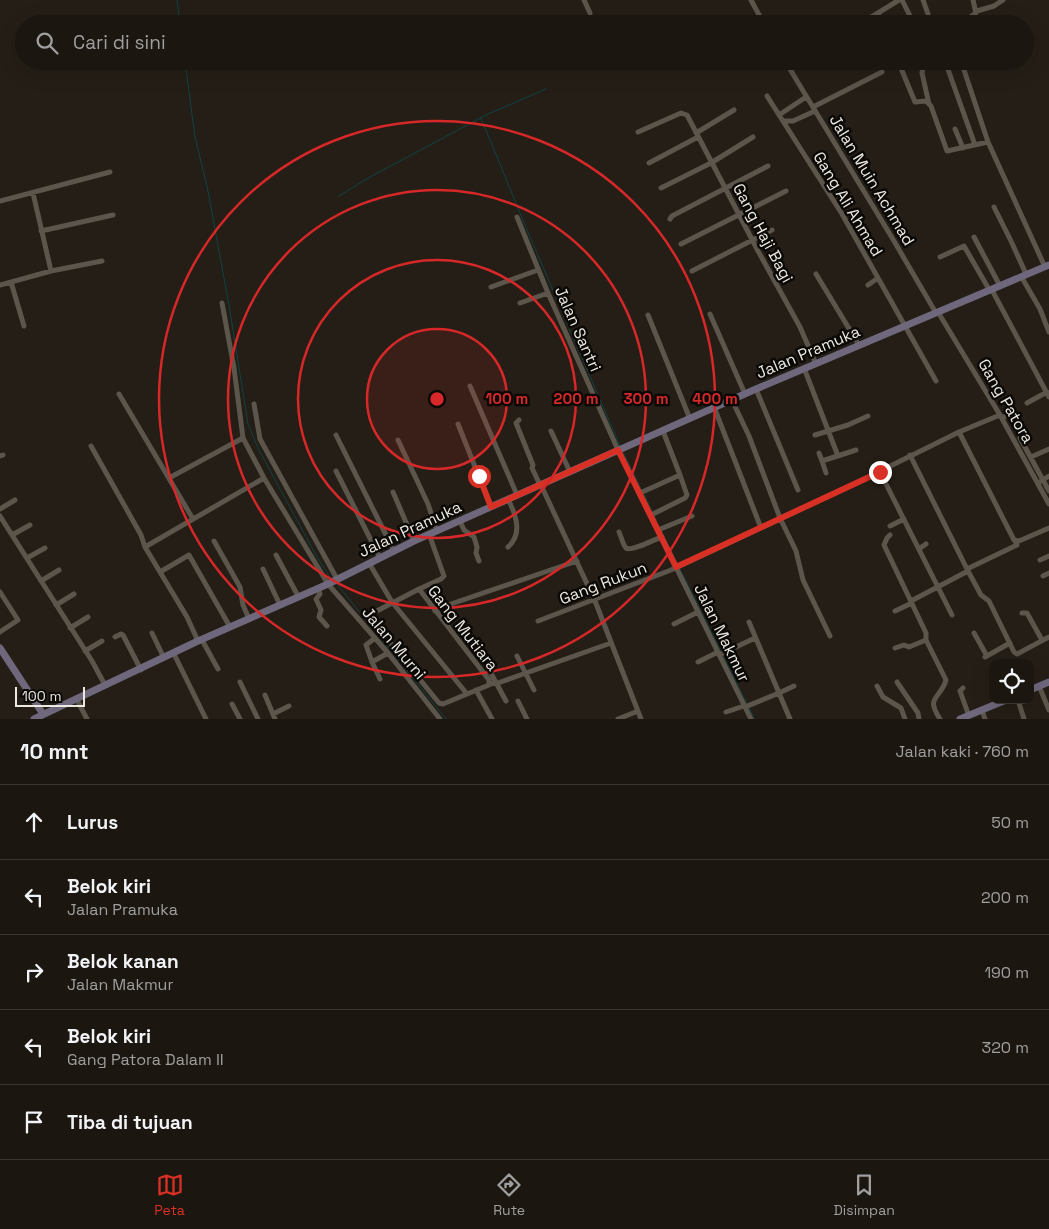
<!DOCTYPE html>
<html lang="id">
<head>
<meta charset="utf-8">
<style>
	body { margin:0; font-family:"Space Grotesk",sans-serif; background:#241f19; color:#f1f3f6 }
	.controls { position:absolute; right:15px; bottom:15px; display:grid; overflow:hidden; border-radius:10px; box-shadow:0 5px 20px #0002 }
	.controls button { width:45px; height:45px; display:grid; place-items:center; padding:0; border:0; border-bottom:1px solid #393530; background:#1b1610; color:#f1f3f6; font:25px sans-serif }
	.scale { position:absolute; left:15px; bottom:12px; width:70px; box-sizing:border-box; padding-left:5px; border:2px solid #ece8e2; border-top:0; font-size:14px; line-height:18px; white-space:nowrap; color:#ece8e2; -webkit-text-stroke:4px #0b0906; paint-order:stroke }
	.stop { position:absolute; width:15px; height:15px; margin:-11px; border:4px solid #d93025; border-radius:50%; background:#fff }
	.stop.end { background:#d93025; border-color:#fff; box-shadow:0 1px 5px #0008 }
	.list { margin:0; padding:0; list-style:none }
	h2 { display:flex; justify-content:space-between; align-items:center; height:65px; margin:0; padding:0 20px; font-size:21px }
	h2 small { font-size:16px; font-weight:400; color:#a09f9f }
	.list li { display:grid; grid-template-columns:32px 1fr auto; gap:15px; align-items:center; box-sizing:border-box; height:75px; padding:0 20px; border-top:1px solid #393530 }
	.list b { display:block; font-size:19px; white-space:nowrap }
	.list p { margin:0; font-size:16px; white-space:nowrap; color:#a09f9f }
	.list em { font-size:16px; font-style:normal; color:#a09f9f }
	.icon { flex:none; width:28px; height:28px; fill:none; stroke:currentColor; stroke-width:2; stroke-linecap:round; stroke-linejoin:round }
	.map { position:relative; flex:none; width:1049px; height:719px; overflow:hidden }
	.search { position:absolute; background:#1b1610; box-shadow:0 5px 20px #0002; left:15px; right:15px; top:15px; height:55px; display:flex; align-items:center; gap:12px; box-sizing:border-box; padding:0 18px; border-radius:28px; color:#a09f9f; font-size:19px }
	.sheet { height:440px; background:#1b1610 }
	nav { display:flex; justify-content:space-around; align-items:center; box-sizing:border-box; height:70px; border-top:1px solid #393530; background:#1b1610; font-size:14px; color:#a09f9f }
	nav a { display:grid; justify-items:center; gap:2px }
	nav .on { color:#d93025 }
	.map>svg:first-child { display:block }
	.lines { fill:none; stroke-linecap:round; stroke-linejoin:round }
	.stream { stroke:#0f4344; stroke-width:1 }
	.street { stroke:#5b554b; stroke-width:5 }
	.secondary { stroke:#6f687d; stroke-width:7 }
	.route { stroke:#d93025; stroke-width:6 }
	.ring { fill:none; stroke:#d62828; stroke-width:2.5 }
	.labels { text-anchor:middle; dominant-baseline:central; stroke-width:5; stroke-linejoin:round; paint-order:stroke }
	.street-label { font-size:16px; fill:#ece8e2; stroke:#0b0906 }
	.centre { fill:#d62828; stroke:#0b0906; stroke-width:2.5 }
	.ring-label { font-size:15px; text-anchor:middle; font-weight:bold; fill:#d62828; stroke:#0b0906; stroke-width:5; stroke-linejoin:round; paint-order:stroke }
</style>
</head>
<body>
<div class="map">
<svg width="1049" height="719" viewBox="0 0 1049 719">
	<rect width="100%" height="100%" fill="#241e16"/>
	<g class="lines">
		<path class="stream" d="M177 0 180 24
			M185 61 195 137 207 186 229 305 248 424 257 446 280 489 317 557 331 579
			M481 118 527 230 620 446
			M339 196 370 177 486 115 546 89
			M623 452 642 491
			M644 494 652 511
			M654 515 659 527
			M661 530 678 565
			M680 569 721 652
			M336 583 446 719
			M723 656 747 704
			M749 707 754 719"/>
		<path class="street" d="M584 0 590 13
			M751 0 764 24
			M902 0 914 24
			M923 0 928 14
			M977 11 994 6 1003 0
			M878 13 882 24
			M860 24 899 0
			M960 24 976 13 973 0
			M785 61 894 241 936 313
			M898 61 915 102 926 101 931 106 947 151 988 142
			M924 61 922 73 929 104
			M945 61 975 145
			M964 61 963 67 988 142 1045 267
			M788 67 798 61
			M767 96 842 214 936 381
			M813 107 882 72
			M779 115 806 97
			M783 121H793L815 111
			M955 129 963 148
			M638 132 681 113 687 115 758 251 800 327 816 364
			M696 133 734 110
			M649 163 698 137
			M661 188 711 163 753 137
			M33 193 51 271
			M0 201 110 172
			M994 207 1011 241 1026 274
			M517 217 548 293 618 450 751 719
			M670 219 672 216 768 166
			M41 231 113 215
			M974 237 1000 286
			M681 244 786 191
			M940 257 964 246 990 291
			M692 271 772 230
			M816 274 859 345
			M1021 276 1040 309 1049 332
			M11 282 24 326
			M0 285 51 271 102 261
			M868 285 878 278
			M491 287 538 270
			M992 290 1049 397
			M222 303 234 368 243 438 264 478 328 584 388 653 440 719
			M520 303 548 293
			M938 312 1000 415 1049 504
			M710 314 745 394
			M648 315 690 419
			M804 368 838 456
			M470 386 517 495
			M756 389 798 490
			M119 394 193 519
			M732 400 749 436 780 518 796 551 803 580 830 636
			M1027 403 1047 392
			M254 404 260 439 337 579
			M714 407 761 528
			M1002 418 1013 412
			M519 420 516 423 533 465 532 468 540 485
			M458 424 491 507
			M551 431 570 472
			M959 432 1014 540 1019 541 1049 528
			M336 435 394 551
			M815 435 848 425 868 416
			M1020 438 1049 491
			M398 440 428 504 437 531
			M91 446 141 535 145 547 187 617 198 641
			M819 453 822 461
			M910 455 968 571 981 595 989 601 1014 652 1017 654 1049 637
			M0 456 3 455
			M1031 457 1049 449
			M336 471 380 558
			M880 472 952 615
			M826 473 822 461 856 450
			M169 478 243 438
			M1041 481 1049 476
			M541 485 595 601 641 719
			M393 492 414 541
			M640 493 680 475 663 431
			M0 509 15 500
			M651 515 685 498 687 495 680 475
			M0 516 92 661 105 685
			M460 521 464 530 474 537 477 547 476 553 479 561
			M890 526 904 519
			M658 530 692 516
			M619 532C621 536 623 545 626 548 631 552 655 539 662 537
			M12 535 30 525
			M890 535 887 538 884 545 926 633V640L946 680C940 700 925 696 940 719
			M214 541 240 587 243 605 249 619
			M145 547 264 478
			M508 547C523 534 516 515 508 499
			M919 549 926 544
			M276 555 298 596
			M27 558 45 548
			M1040 560 1049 556
			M369 563 392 602 467 694 443 704 439 703 370 618 371 614 419 589 489 680V685L467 694
			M263 569 280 605
			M967 569 1017 545 1015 541
			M160 572 189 555 230 627
			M1043 576 1049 573
			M41 581 59 570
			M318 588 320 594 316 599 321 610 319 617 327 626
			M419 589 441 579 444 576 429 534
			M0 592 18 620 0 632
			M911 601 968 571
			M56 605 74 594
			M435 611 448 605 577 561
			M895 611 912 603
			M1022 613H1027L1042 640
			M538 621 671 570 844 489 959 432 1000 415
			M674 624 698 612
			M70 628 88 617
			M152 633 164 658
			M974 633 987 656
			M115 637 121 634 123 635 141 670
			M202 640 218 669
			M895 648 904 645 909 647 926 640
			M85 651 102 641
			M174 654 206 719
			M719 655 755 638
			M517 656 534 690
			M985 657 1010 643
			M372 662 366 645 375 638
			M698 662 718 652
			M487 666 506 701
			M380 679 372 662 388 653
			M240 682 258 719
			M897 682 918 713 919 719
			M490 684 498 683 611 643
			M877 686 883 697 901 708 905 719
			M1039 686 1049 710
			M963 688 960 691 969 716
			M476 690 492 719
			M265 695 275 719
			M76 698 87 719
			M1018 700 1024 719
			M518 701 527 719
			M232 704 240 719
			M745 707 779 693 749 622
			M982 710 985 719
			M726 712 744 706
			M273 714 289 706
			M618 719 638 711
			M790 719 779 693 794 686"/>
		<path class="secondary" d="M0 648 43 714
			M1030 690 1049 682
			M34 719 198 641 328 584 414 541 756 389 1049 265
			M960 719 1006 700"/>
	</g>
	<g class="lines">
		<path class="route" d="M479 476 491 507 618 450 676 567 880 472"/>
	</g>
	<circle cx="437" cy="399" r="70" fill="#d62828" fill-opacity=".12"/>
	<g class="ring">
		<circle cx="437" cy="399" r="70"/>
		<circle cx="437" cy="399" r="139"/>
		<circle cx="437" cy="399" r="209"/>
		<circle cx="437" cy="399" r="278"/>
	</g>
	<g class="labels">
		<g class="street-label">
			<text transform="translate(872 180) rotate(59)">Jalan Muin Achmad</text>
			<text transform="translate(848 204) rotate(59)">Gang Ali Ahmad</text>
			<text transform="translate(763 233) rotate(62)">Gang Haji Bagi</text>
			<text transform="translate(578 329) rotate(66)">Jalan Santri</text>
			<text transform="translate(808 352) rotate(-23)">Jalan Pramuka</text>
			<text transform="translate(1006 401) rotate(60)">Gang Patora</text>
			<text transform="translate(410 529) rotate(-25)">Jalan Pramuka</text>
			<text transform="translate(603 583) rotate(-21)">Gang Rukun</text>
			<text transform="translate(463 628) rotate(52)">Gang Mutiara</text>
			<text transform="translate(722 633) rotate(64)">Jalan Makmur</text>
			<text transform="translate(394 643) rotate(50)">Jalan Murni</text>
		</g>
	</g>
	<circle cx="437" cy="399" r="8" class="centre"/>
	<g class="ring-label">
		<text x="507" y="404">100 m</text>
		<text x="576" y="404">200 m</text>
		<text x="646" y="404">300 m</text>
		<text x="715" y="404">400 m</text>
	</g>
</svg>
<div class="controls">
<button><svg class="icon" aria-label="locate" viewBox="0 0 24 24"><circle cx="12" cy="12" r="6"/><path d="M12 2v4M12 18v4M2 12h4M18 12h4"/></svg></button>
</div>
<div class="scale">100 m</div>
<div class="stop" style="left:479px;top:476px"></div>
<div class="stop end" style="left:880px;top:472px"></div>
<div class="search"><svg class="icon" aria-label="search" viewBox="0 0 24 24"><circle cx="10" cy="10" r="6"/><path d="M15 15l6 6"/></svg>Cari di sini</div>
</div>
<section class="sheet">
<h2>10 mnt<small>Jalan kaki · 760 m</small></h2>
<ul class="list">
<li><svg class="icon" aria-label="ahead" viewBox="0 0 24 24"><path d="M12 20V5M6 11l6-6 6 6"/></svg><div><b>Lurus</b></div><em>50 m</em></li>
<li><svg class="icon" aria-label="left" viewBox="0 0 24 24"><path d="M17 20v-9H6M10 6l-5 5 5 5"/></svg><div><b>Belok kiri</b><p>Jalan Pramuka</p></div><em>200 m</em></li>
<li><svg class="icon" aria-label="right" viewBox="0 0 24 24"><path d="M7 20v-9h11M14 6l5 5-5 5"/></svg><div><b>Belok kanan</b><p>Jalan Makmur</p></div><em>190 m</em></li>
<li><svg class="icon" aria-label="left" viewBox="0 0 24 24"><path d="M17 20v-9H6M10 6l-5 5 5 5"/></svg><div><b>Belok kiri</b><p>Gang Patora Dalam II</p></div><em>320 m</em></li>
<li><svg class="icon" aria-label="arrive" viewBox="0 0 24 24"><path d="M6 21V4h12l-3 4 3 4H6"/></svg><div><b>Tiba di tujuan</b></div></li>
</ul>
</section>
<nav>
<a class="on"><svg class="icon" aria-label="map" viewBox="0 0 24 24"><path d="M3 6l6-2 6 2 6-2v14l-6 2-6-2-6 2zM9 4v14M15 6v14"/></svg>Peta</a>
<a><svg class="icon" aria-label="directions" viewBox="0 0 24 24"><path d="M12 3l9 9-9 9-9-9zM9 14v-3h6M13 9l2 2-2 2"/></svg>Rute</a>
<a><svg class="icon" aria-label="saved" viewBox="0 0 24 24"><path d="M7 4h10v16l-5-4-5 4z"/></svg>Disimpan</a>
</nav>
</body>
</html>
